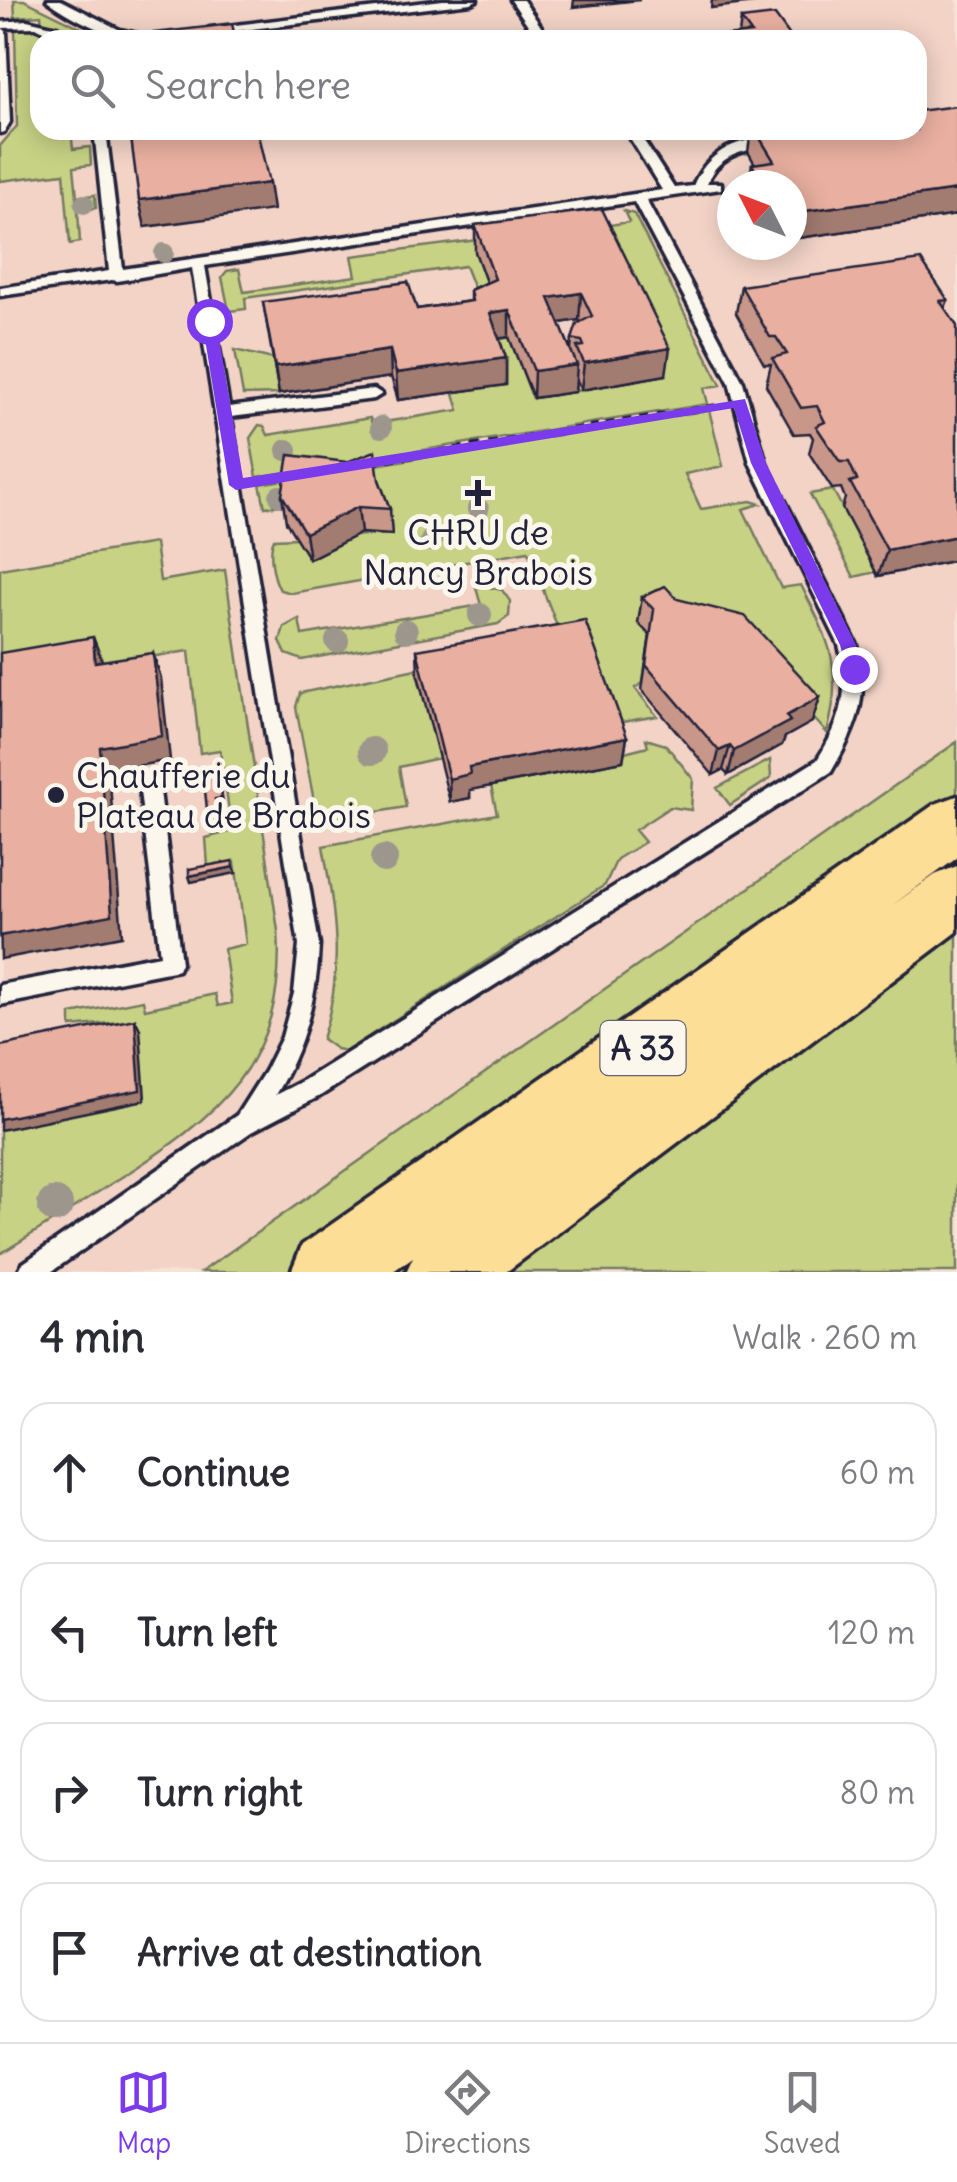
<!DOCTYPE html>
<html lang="en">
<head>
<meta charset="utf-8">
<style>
	body { margin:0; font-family:Delius,sans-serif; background:#f7f7f7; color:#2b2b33 }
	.compass { position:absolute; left:717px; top:170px; width:90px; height:90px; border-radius:50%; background:#fff; box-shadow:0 5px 25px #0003; rotate:312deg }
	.stop { position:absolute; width:30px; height:30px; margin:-22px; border:8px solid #7c3aed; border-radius:50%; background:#fff }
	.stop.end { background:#7c3aed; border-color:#fff; box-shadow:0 2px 10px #0008 }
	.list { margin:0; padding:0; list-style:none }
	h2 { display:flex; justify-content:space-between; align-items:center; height:130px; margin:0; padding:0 40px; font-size:42px }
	h2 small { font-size:32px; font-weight:400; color:#7c7c81 }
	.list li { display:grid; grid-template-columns:65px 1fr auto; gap:30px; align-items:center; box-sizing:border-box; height:140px; margin:0 20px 20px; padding:0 20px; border:2px solid #e1e1e2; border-radius:30px }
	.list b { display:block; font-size:38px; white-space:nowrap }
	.list em { font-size:32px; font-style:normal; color:#7c7c81 }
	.icon { flex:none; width:55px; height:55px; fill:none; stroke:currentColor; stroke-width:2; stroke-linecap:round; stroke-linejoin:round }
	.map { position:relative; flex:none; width:957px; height:1272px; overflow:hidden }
	.search { position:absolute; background:#fff; box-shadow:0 5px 25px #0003; left:30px; right:30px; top:30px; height:110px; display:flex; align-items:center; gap:25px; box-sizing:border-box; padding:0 35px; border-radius:30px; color:#7c7c81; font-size:38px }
	.sheet { height:770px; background:#fff }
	nav { display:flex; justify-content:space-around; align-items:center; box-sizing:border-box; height:140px; border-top:2px solid #e1e1e2; background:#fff; font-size:28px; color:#7c7c81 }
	nav a { display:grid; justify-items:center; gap:5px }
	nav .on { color:#7c3aed }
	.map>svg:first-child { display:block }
	.built { fill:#f2d3c6; fill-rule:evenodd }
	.green { fill:#c7d285; stroke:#747a60; stroke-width:2.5 }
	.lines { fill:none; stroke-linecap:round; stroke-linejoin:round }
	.service-casing { stroke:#22223b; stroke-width:7 }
	.motorway-casing { stroke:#22223b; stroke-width:7 }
	.path { stroke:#22223b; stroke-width:6; stroke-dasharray:9 8; stroke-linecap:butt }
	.service { fill:#fbf7ec; fill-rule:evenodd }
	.motorway { fill:#fdde96; fill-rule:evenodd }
	.tree { fill:#9d968d }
	.wall { fill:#c8978a; stroke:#22223b; stroke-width:2.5; fill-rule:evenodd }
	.shaded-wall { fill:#a37b71; stroke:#22223b; stroke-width:2.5 }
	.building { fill:#e9b0a1; stroke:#22223b; stroke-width:2.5 }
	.route { fill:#7c3aed }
	.poi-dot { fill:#22223b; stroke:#fbf7ec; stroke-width:4 }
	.labels { text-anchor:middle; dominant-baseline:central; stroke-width:10; stroke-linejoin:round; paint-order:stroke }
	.shield { fill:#fbf7ec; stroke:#636270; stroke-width:2.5 }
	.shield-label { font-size:32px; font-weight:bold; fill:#22223b }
	.poi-label { font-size:35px; fill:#22223b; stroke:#fbf7ec }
</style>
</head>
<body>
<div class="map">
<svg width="957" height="1272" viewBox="0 0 957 1272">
	<rect width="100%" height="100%" fill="#f6e2d6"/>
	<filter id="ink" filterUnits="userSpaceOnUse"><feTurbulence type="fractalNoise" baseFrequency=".01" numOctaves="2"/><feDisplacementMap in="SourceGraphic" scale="20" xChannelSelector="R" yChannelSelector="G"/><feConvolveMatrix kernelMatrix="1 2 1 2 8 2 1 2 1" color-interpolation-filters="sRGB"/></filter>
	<g filter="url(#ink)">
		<path class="built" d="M0 0H957V742L201 1272H0ZM40 40H917V130H40ZM732 185H792V245H732Z"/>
		<path class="green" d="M14 0H24L106 40H40V130H71L73 149 90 147 91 165 74 167 77 197 95 195 96 208 78 211 80 242 70 244 64 173 0 181V146L17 126 15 29 42 26 41 15 15 17Z
			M624 211 634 214 721 385 704 388 708 404 257 477 250 438 259 425 264 426 268 435 370 418 372 424 459 410 453 391 499 340 509 337 533 398 581 390 597 227 629 222Z
			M556 230 495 306 482 309 465 266 245 298 246 309 229 311 222 277 227 271 239 269 244 292 356 276 352 256Z
			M235 350 273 359 279 394 243 395Z
			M709 410 723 466 685 474 701 509 751 501 760 504 743 509 781 588 801 585C830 642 844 669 827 733L740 636 639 623 650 635 643 683 635 688 657 716 610 724 566 649 528 551 292 593 280 590C273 578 268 551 274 539L392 534 289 504 265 507 260 484Z
			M833 490 876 572 854 577 810 494Z
			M155 543 160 581 225 570 278 931C287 1062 217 1117 117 1180 78 1205 39 1230 0 1254V1130L145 1099 128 1021 71 1027V1014L143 1000 145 1009 215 994 218 1006 232 1003 224 949 246 944 235 862 208 867 206 838 232 831 220 750 200 753 189 651 0 680V569Z
			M485 586 502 590 510 601 509 616 498 624 302 660 286 654 280 641 284 627 299 619 302 635 481 605 476 588Z
			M416 669 439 758 399 767 406 807 318 822 296 707 300 693Z
			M646 739 666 745 693 779 691 810 670 807 635 830 645 842 617 859 605 885 346 1051 336 1049 322 1039C345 972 335 913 323 846L497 814 491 786 648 746Z
			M957 742V1272H201Z
			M770 760 771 778 730 805 717 788Z"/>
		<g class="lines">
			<defs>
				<path id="service" d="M47 0H61L120 30 150 37C125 48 68 16 47 0Z
					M443 0H477L471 3 210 34 204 31 210 28Z
					M511 0H523L550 40H538Z
					M27 20 57 27 73 40H60L36 27 2 28 6 31 10 122 4 132 0 133V22Z
					M94 130H106L123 269 662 190 625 130H637L674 188 693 186C707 152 738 137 773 139V145C744 151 719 153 707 183H721V189L646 200 743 382 766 463 857 645C870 696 857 728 831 772L320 1096 251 1132 51 1272H18L22 1264 237 1115 265 1071 282 1037 294 993 299 945 192 268 117 281 112 280 0 296V288L109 271ZM634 202 729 382 750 463 839 645C851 691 842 721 817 760L304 1080 275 1095C303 1049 317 999 319 945L231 417 374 399 382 394 374 389 229 407 205 266Z
					M150 783 157 785 160 791 181 963 178 970 0 1005V985L160 955 140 791 143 785Z"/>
				<path id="motorway" d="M957 796V858L891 906 935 875 957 866V932L506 1272H406L413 1257 392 1272H291L302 1245 935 804Z"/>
			</defs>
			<use href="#service" class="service-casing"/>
			<use href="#motorway" class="motorway-casing"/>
			<path class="path" d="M371 463 723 405
				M257 481 289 476"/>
			<use href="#service" class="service"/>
			<use href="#motorway" class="motorway"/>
		</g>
		<g class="tree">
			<circle cx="84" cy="204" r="10"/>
			<circle cx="164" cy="253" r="10"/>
			<circle cx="381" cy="427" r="11"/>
			<circle cx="287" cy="450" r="11"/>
			<circle cx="280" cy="496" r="11"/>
			<circle cx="478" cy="509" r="11"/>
			<circle cx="431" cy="541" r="11"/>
			<circle cx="480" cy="615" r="12"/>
			<circle cx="406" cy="631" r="12"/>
			<circle cx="337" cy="641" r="12"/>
			<circle cx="372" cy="751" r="14"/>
			<circle cx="384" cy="859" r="14"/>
			<circle cx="55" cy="1205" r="18"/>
		</g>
		<path class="wall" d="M741 19 793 40 739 34Z
			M957 106V215L799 238 792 226V185H748L752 164H755L748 152 751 130H917Z
			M602 209 666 375 581 390 576 378 575 392 533 398 509 337 499 338 506 358V385L398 400 391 377 279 394 263 302 417 309 470 301V290L486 282 475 252V225ZM579 320 580 322 572 339 571 350 559 323Z
			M741 286 948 300 945 308 957 560 878 576 842 508 845 498 841 488 832 489 809 453 813 438 810 433 794 434 766 385 771 364H764L736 313Z
			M379 480 390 509 392 535 361 533 309 559 286 522 282 495Z
			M642 597 677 599 820 697 812 722 785 737 782 745 728 775 723 770 713 775 642 690 650 635 638 623Z
			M417 650 627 737 623 761 470 790V798L450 802 418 675Z
			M218 770 223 804 217 805 219 822 210 825 208 818Z"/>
		<path class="shaded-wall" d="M574 0H640L573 7Z
			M712 0H780L711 8Z
			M269 183 273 210 145 227 139 200Z
			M957 190V215L799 238 805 211Z
			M581 293 579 320 547 325 549 298Z
			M509 310V337L490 340V313Z
			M670 348 666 375 581 390 584 363Z
			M390 350 391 377 279 394 275 367Z
			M506 358V385L398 400 396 373Z
			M577 365 575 392 533 398 534 371Z
			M358 507 361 533 309 559 305 533Z
			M957 536V560L878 576 887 550Z
			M93 637 103 663 95 662Z
			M153 653 161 678 170 760 109 771 122 936 1 959 0 913 100 747Z
			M820 697 812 722 785 737 782 745 728 775 734 751 786 716Z
			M627 737 623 761 470 790V798L450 802 449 779 469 767Z
			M730 746 723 770 713 775 719 751Z
			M215 799 219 822 210 825 208 818Z
			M234 867 236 873 191 882 189 876Z
			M135 1019 140 1029 145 1100 0 1130V1119Z"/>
		<path class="building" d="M775 15 793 40 699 39 751 33 741 19Z
			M232 24 236 40H118V37Z
			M957 106V190L805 211 794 193H792V185H764L752 164 774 161 755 130H917V111Z
			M130 130H257L269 183 139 200Z
			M602 209 670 348 584 363 577 347 584 346 582 341 572 339 577 324 592 316 581 293 549 298 577 365 534 371 509 310 490 313 506 358 396 373 390 350 275 367 263 302 408 282 417 309 472 301 470 290 495 279 475 225Z
			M921 260 948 300 940 301 957 326V536L887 550 850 482 857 480 849 462H840L816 426 825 422 817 406 801 408 772 358 787 354 776 337H770L741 286Z
			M375 451 379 480 390 509 358 507 305 533 282 495 289 455 347 462Z
			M665 586 677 599 745 616 820 697 786 716 790 721 734 751 730 746 719 751 646 665 654 610 642 597Z
			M585 620 627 737 469 767 470 774 449 779 417 650Z
			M93 637 95 662 153 653 162 736 100 747 112 915 0 936V653Z
			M218 770 222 798 215 799 217 816 208 818 203 773Z
			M233 861 234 867 189 876V869Z
			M135 1019 140 1090 0 1119V1046Z"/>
	</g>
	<path class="route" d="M209 316 216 321 243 478 745 399 766 463 856 645 862 669 860 674H848L840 645 751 463 734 408 236 490 229 485 202 321Z"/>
	<g class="poi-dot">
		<path d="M473 478h10v10h10v10h-10v10h-10v-10h-10v-10h10z"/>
		<circle cx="56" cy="795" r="10"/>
	</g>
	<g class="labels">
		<rect class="shield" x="600.5" y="1021" width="85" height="54" rx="8"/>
		<g class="shield-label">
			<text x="643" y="1048">A 33</text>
		</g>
		<g class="poi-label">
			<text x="478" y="532">CHRU de<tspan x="478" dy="40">Nancy Brabois</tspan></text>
			<text x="76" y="775" text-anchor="start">Chaufferie du<tspan x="76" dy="40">Plateau de Brabois</tspan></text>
		</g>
	</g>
</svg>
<svg class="compass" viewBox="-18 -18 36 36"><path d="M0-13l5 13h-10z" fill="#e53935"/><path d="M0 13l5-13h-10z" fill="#7c7c81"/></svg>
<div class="stop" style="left:209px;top:321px"></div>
<div class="stop end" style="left:854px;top:669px"></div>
<div class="search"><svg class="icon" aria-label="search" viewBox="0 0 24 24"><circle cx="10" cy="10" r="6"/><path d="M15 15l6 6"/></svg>Search here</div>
</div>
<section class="sheet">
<h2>4 min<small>Walk · 260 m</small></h2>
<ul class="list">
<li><svg class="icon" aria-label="ahead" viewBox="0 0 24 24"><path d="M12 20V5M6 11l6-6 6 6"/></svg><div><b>Continue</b></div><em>60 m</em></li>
<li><svg class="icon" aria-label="left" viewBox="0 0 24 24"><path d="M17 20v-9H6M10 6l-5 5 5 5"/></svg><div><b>Turn left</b></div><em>120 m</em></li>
<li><svg class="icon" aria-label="right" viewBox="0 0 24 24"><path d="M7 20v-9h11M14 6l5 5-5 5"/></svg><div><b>Turn right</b></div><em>80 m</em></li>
<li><svg class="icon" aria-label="arrive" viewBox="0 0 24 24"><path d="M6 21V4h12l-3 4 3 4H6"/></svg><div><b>Arrive at destination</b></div></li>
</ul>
</section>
<nav>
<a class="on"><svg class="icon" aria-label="map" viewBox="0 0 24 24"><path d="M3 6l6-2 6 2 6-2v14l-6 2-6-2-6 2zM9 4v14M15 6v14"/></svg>Map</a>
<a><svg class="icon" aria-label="directions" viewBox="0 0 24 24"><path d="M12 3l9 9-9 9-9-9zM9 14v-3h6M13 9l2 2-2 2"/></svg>Directions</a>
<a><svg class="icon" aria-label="saved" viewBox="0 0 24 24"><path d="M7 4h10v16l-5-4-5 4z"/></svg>Saved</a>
</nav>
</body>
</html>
